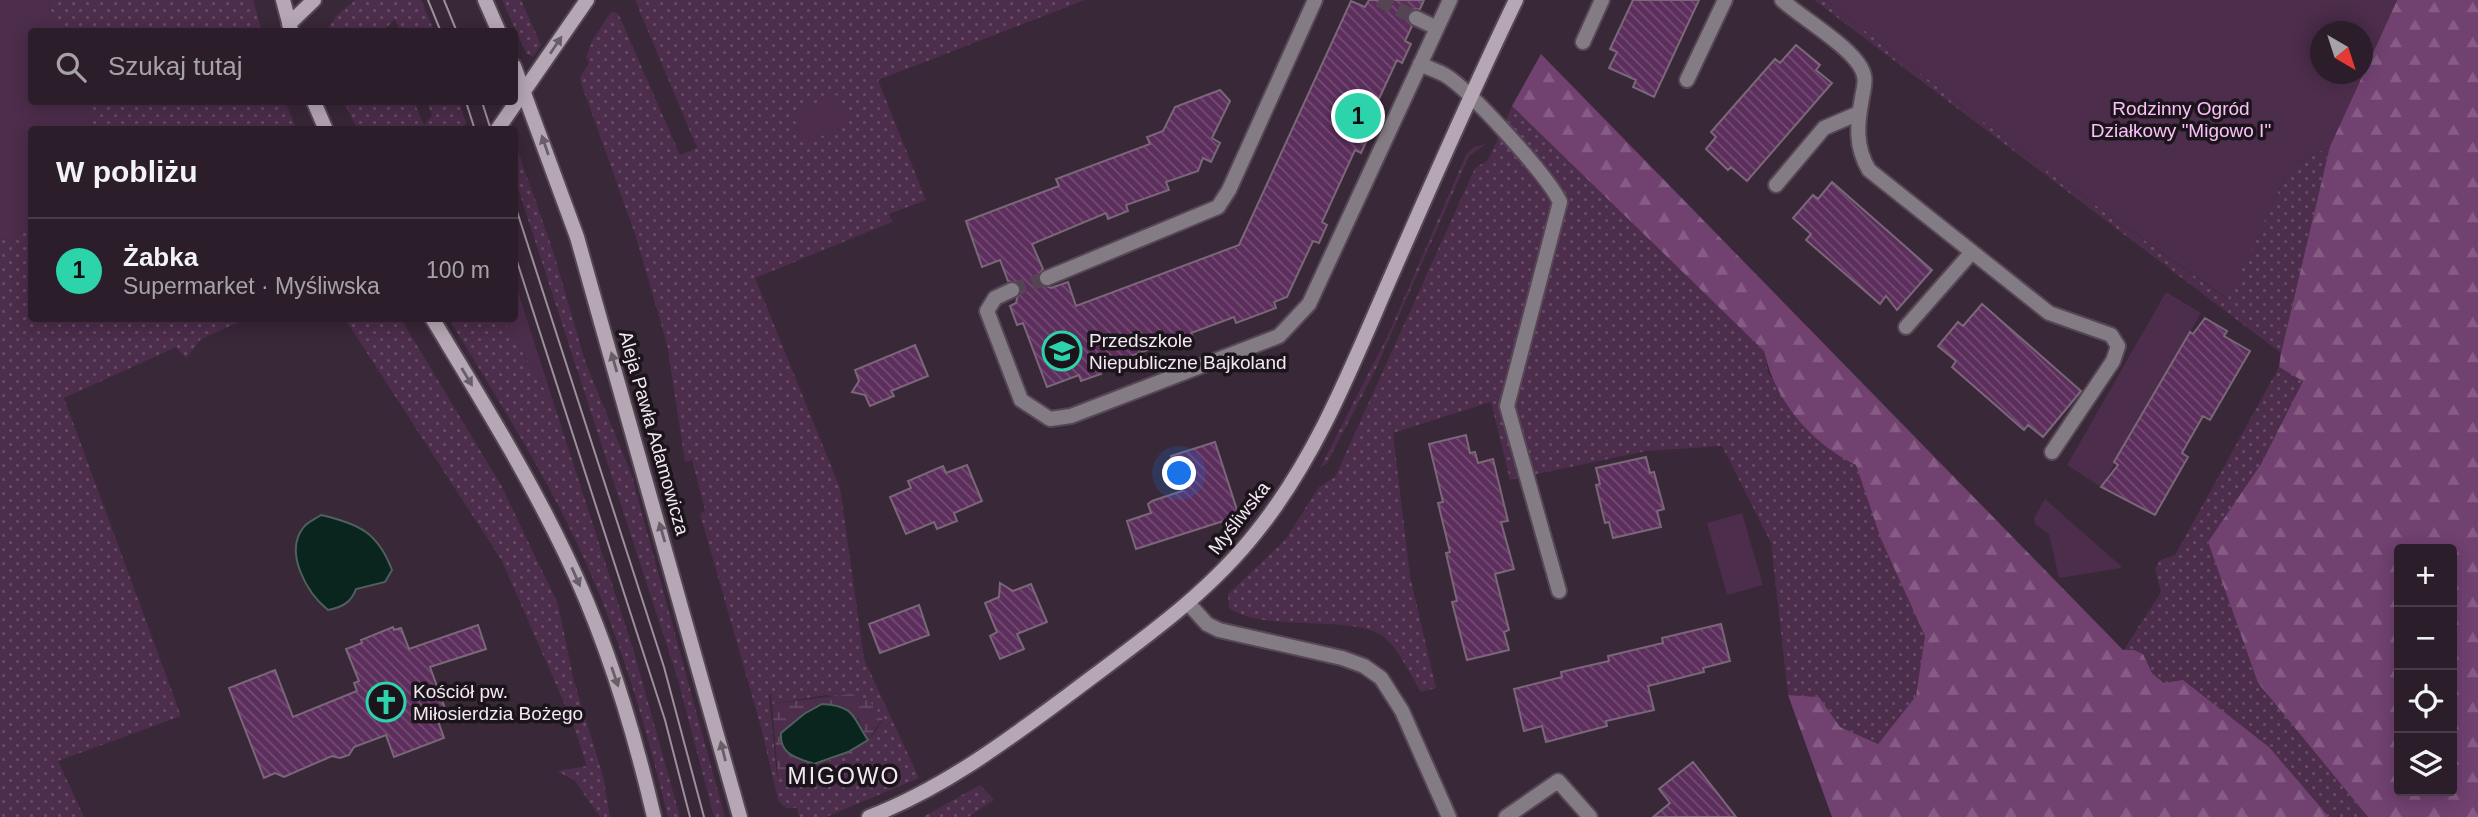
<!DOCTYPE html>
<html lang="pl">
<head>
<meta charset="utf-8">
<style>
	body { margin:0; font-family:Arial,sans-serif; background:#372b36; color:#f1f3f6 }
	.controls { position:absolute; right:21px; bottom:21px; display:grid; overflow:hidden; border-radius:7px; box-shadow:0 4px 18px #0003 }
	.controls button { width:63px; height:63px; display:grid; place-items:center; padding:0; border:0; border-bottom:2px solid #473c47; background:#2b1e2a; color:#f1f3f6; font:35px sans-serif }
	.compass { position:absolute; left:2310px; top:21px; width:63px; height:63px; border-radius:50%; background:#2b1e2a; box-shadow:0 4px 18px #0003; rotate:141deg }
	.you { position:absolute; left:1180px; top:474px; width:24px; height:24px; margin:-18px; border:5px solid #fff; border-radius:50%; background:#1a73e8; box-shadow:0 0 0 10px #1a73e833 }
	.badge { display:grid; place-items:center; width:46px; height:46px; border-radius:50%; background:#2dd4ab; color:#111; font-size:23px; font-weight:700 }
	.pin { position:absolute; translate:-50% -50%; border:4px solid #fff; box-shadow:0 2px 7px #0006 }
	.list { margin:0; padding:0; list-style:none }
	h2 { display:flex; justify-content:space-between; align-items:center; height:91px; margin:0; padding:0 28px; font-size:30px }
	h2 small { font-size:23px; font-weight:400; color:#a6a2a8 }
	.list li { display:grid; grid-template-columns:46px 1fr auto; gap:21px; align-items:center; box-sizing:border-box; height:105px; padding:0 28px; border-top:2px solid #473c47 }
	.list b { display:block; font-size:26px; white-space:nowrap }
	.list p { margin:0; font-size:23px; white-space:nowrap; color:#a6a2a8 }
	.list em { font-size:23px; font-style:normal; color:#a6a2a8 }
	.icon { flex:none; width:38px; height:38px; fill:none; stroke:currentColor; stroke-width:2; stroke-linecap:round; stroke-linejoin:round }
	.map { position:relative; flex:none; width:2478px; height:817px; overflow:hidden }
	.search { position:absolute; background:#2b1e2a; box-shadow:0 4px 18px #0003; left:28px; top:28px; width:490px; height:77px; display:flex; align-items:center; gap:18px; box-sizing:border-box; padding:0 24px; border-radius:7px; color:#a6a2a8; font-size:26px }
	.panel { position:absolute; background:#2b1e2a; box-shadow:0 4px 18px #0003; left:28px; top:126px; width:490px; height:196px; border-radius:7px }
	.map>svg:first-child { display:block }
	.grass { fill:url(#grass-dots); fill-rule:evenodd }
	.forest { fill:url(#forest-firs); fill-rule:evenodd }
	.wetland { fill:url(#wetland-marsh) }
	.green { fill:#4c2d4b; fill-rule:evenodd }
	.water { fill:#09251d; stroke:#50605d; stroke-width:2 }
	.building { fill:url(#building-back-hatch); stroke:#7a6879; stroke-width:2 }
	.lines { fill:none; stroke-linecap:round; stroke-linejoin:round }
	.street-tunnel { stroke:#554554; stroke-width:14; stroke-dasharray:14 7; stroke-linecap:butt }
	.street-casing { stroke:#574756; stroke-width:18 }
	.secondary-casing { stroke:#574756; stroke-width:18 }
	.street { stroke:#847c84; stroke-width:14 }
	.secondary { stroke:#b5a7b4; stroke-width:14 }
	.tram { stroke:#9d8f9c; stroke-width:2 }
	.oneway { fill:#685e68 }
	.labels { text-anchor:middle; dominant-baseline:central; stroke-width:7; stroke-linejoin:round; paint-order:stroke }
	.park-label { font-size:19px; fill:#fcc0f9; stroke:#1b141b }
	.poi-label { font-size:19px; fill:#f4e9f3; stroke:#1b141b; text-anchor:start }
	.street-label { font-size:19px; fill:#f4e9f3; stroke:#1b141b }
	.quarter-label { font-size:23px; letter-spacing:2px; fill:#f4e9f3; stroke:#1b141b }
</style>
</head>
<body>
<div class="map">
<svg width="2478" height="817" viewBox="0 0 2478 817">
	<defs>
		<pattern id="grass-dots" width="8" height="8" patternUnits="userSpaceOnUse" patternTransform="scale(1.75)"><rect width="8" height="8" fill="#4c2d4b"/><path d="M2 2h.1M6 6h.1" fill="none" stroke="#664b65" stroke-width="1.8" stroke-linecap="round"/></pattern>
		<pattern id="forest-firs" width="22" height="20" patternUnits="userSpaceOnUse" patternTransform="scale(1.75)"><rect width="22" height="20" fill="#714170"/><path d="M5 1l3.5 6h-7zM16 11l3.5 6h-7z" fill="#865c85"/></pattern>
		<pattern id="wetland-marsh" width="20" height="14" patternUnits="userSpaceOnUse" patternTransform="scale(1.75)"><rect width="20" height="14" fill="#4c2d4b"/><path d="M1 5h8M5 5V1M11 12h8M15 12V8" fill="none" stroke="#664b65"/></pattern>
		<pattern id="building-back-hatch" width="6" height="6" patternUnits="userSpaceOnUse" patternTransform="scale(1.75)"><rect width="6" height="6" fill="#5c2e5c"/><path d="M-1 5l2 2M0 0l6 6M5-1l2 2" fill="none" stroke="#744c74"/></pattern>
	</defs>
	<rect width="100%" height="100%" fill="#392838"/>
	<path class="grass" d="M47 0H253L262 31H58Z
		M355 0H421L434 31H400L395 19 386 28 387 31 326 32 336 16Z
		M502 0H521L541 45 533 57 526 53Z
		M635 0H1085L878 80 926 200 889 214 892 222 755 278 840 488 864 659 919 778 826 817H799L797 808H786L778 800 761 727 700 514 705 510 692 460 685 462 667 344 635 234 581 83 580 77 589 63 586 57 593 39 611 12 618 13 680 155 697 148ZM771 694 772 704 825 695 870 702 883 718C869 756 811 765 777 776L769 695Z
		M1814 0H1825L2042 167 2227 299 2290 167 2330 146 2281 353Z
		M84 102H285L297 129H94Z
		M344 102H414L424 125 432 115 427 102H459L466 123 462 129H357Z
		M1512 106 1764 351 1768 373 1848 461 1856 465 1882 539 1925 636 1916 696 1878 744 1840 727 1819 697 1788 695 1771 543 1722 446 1646 451 1510 480 1491 402 1393 433 1410 576 1436 688 1421 692C1410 675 1400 651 1385 638 1357 613 1267 634 1229 608L1228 594 1285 540 1319 487 1335 477 1475 168 1488 160Z
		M514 140 553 251 586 364 631 473 725 817H714L678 680 515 179Z
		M1486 144 1469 156 1374 373 1327 463 1320 468 1388 335 1466 155 1474 147Z
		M31 229 32 318 246 319 201 339 186 358 176 347 64 398 181 716 58 761 84 817H0V241Z
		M345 319H401L501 485 558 604 574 681 603 776 610 817H600L575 781 557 771 587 766 572 721 502 561Z
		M449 319H503L555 407 634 652 680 817H668C648 736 626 656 593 579 554 487 500 403 449 319Z
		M2279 367 2303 380 2261 464 2208 542 2258 683 2368 817H2329L2269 747 2229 716 2165 683 2152 673 2143 654 2123 651 2161 592 2155 569 2160 560 2175 555Z
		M980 785 994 800 968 817H923Z"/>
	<path class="forest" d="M2397 0H2478V817H2368L2258 683 2208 542 2261 464 2303 381 2279 367 2281 353 2330 146ZM2399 549H2452V791H2399Z
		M1541 54 2123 650H2134L2143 654 2152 673 2164 683 2183 680 2269 747 2329 817H1832L1788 695 1819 697 1840 727 1878 744 1916 696 1925 636 1881 539 1856 465C1811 443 1775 401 1764 351L1512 106Z"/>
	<path class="wetland" d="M851 694 870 702 883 718 868 740 858 718 797 759 814 764 778 776 772 704Z"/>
	<path class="green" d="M0 0H47L58 31 32 32V102H84L94 129 32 130 31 229 0 241Z
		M1825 0H2397L2330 146 2290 167 2228 299 2042 167ZM2320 32H2362V74H2320Z
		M837 95 849 126 803 143 792 112Z
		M515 282 555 407 503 319 514 318Z
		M2166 292 2201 313 2101 487 2067 465Z
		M2045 499 2121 566V568L2059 578 2049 534 2035 524 2034 518Z
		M1742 513 1763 585 1727 595 1707 523Z"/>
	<path class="water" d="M321 515C360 524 378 533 392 570L385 582 356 589C351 603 342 607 328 610 307 593 284 553 303 528 307 522 315 519 321 515Z
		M822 704C855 706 852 716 868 740L848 752 814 764C798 758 779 755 781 733L804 714Z"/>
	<path class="building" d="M1369 0H1424L1420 9 1411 10 1407 15 1412 26 1405 41 1411 44 1402 63 1397 60 1364 131 1370 134 1361 153 1355 150 1322 222 1327 225 1319 243 1313 241 1287 297 1274 302 1276 308 1236 323 1234 317 1191 333 1194 339 1174 346 1172 341 1098 368 1101 374 1081 381 1079 375 1047 387 1023 323 1017 325 1010 306 1016 303 1020 285 1008 281 1000 260 982 267 966 221 1059 186 1056 179 1150 144 1147 137 1163 131 1175 107 1220 90 1230 101 1212 138 1220 143 1211 162 1203 158 1198 171 1166 182 1169 190 1126 205 1128 211 1108 219 1106 213 1032 244 1043 269 1038 276V282L1051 288 1068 282 1076 306 1239 245 1351 1 1365 7Z
		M1633 0H1699L1654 97 1633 87 1636 80 1609 68 1617 52 1610 49Z
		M1796 45 1820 65 1816 70 1832 83 1747 181 1731 167 1728 170 1706 149 1716 137 1711 132 1775 59 1780 63Z
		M1832 182 1932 270 1897 310 1886 296 1880 304 1806 240 1811 234 1793 218 1813 195 1818 199Z
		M1982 304 2081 391 2043 437 2028 425 2024 430 1952 367 1956 361 1938 346 1958 322 1963 326Z
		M2205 318 2227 331 2224 336 2250 351 2210 420 2203 416 2182 453 2188 457 2155 515 2101 487 2118 465 2114 462 2190 332 2193 334Z
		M915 345 928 376 891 391 894 396 870 406 865 395 852 392 859 381 855 370Z
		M1466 435 1470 453 1475 452 1478 463 1493 459 1508 521 1501 522 1514 569 1495 574 1509 630 1504 632 1509 650 1467 660 1452 602 1457 601 1446 553 1450 552 1438 503 1443 502 1429 444Z
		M1215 442 1239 516 1136 549 1127 521 1151 513 1148 504 1152 501 1182 491 1171 456Z
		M1646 457 1650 473 1654 472 1664 509 1657 511 1661 527 1613 538 1609 522 1605 523 1596 485 1600 484 1596 468Z
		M967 465 982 501 954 513 957 521 937 529 934 522 906 534 890 497 911 488 908 481 943 466 946 473Z
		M1000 583 1013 591 1031 584 1047 622 1017 634 1024 649 1000 659 990 636 997 632 985 603 999 597Z
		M919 605 929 635 880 653 869 624Z
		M1721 624 1730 661 1703 668 1704 672 1648 686 1654 710 1606 721 1607 726 1546 742 1542 726 1524 731 1514 689 1562 677 1561 672 1609 661 1608 656 1663 643 1662 638Z
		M478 625 486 649 430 667 447 714 437 718 444 738 394 757 386 735 354 747 349 755 340 758 332 756 284 777 275 773 264 778 229 688 275 670 293 717 357 691 354 683 359 681 346 649 362 643 361 640 393 627 394 630 401 628 409 649Z
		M1693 762 1736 817H1653L1670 803 1659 789Z"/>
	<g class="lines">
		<path class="street-tunnel" d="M1379 0 1416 18
			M1012 290 1047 278"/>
		<defs>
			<path id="street" d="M1782 0C1801 18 1860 51 1864 76 1866 82 1863 91 1862 98 1857 124 1855 147 1869 170L2049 313 2111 335 2118 346 2113 361 2052 452
				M1416 18 1437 28
				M1583 42 1602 0
				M1420 64C1428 68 1438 71 1445 75 1470 90 1548 176 1560 202L1507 406 1559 591
				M1687 80 1725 0
				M1776 185 1824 128 1859 113
				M1047 278 1218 207 1229 190 1315 0
				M1012 290 995 298 987 311 1021 400 1050 419 1071 416 1279 336 1309 304 1450 0
				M1906 327 1972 252
				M1188 603 1207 624 1219 630 1342 658 1364 666 1381 678 1402 711 1449 817
				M1506 817 1558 781 1590 817"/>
			<path id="secondary" d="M283 0 291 30
				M485 0 499 32
				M289 24 314 0
				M514 66 577 237 740 817
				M314 102 326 130
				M497 130 587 0
				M432 318C479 396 527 473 566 555 606 638 633 727 654 817
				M869 817C942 789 1005 742 1067 696 1134 645 1206 597 1258 530 1317 456 1352 366 1389 281 1430 187 1471 93 1516 0"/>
		</defs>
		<use href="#street" class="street-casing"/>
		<use href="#secondary" class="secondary-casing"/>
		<use href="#street" class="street"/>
		<use href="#secondary" class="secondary"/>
		<path class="tram" d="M428 0 441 32
			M444 0 457 32
			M466 102 475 130
			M482 102 491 130
			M514 202 664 667 704 817
			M514 252 665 720 690 817"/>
	</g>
	<defs><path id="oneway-solid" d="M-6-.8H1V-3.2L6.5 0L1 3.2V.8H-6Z" transform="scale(1.75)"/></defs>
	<g class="oneway">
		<use href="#oneway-solid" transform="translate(556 45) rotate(-56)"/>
		<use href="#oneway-solid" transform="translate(545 145) rotate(-109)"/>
		<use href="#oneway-solid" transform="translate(614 362) rotate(-106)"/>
		<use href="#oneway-solid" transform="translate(467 377) rotate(59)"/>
		<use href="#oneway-solid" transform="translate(662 532) rotate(-106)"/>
		<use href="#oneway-solid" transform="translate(576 577) rotate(66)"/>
		<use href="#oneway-solid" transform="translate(615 677) rotate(71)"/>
		<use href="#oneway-solid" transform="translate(723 751) rotate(-104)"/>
	</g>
	<defs>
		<symbol id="school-ring" viewBox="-11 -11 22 22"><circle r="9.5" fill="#1b141b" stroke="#2dd4ab" stroke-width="1.5"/><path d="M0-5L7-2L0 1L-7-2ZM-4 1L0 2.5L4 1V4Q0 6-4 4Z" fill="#2dd4ab"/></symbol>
		<symbol id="church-ring" viewBox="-11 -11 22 22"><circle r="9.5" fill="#1b141b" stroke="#2dd4ab" stroke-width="1.5"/><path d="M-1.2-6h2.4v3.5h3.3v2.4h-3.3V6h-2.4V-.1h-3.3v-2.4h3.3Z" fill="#2dd4ab"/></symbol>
	</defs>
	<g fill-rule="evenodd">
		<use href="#school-ring" x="1040" y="329" width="44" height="44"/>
		<use href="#church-ring" x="364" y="680" width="44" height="44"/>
	</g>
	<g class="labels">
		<g class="park-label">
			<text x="2181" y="108">Rodzinny Ogród<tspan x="2181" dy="22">Działkowy "Migowo I"</tspan></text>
		</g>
		<g class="poi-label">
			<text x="1089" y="340">Przedszkole<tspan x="1089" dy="22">Niepubliczne Bajkoland</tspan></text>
			<text x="413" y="691">Kościół pw.<tspan x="413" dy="22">Miłosierdzia Bożego</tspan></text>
		</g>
		<g class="street-label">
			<text transform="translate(654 433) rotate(74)">Aleja Pawła Adamowicza</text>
			<text transform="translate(1239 518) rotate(-52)">Myśliwska</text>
		</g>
		<g class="quarter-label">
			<text x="844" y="776">MIGOWO</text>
		</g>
	</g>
</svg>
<div class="controls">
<button>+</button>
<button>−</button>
<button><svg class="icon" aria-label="locate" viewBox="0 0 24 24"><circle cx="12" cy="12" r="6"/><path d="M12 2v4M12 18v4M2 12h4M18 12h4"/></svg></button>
<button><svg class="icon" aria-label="layers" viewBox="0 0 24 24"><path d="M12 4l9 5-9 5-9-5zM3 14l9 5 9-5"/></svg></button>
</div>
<svg class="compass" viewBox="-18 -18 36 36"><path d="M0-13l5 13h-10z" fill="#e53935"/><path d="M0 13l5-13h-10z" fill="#a6a2a8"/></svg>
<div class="you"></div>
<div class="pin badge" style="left:1358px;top:116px">1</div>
<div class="search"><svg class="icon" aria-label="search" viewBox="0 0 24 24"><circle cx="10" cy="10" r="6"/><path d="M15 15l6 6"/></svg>Szukaj tutaj</div>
<section class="panel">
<h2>W pobliżu<small></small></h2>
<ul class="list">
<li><span class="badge">1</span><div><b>Żabka</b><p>Supermarket · Myśliwska</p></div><em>100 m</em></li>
</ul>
</section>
</div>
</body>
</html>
